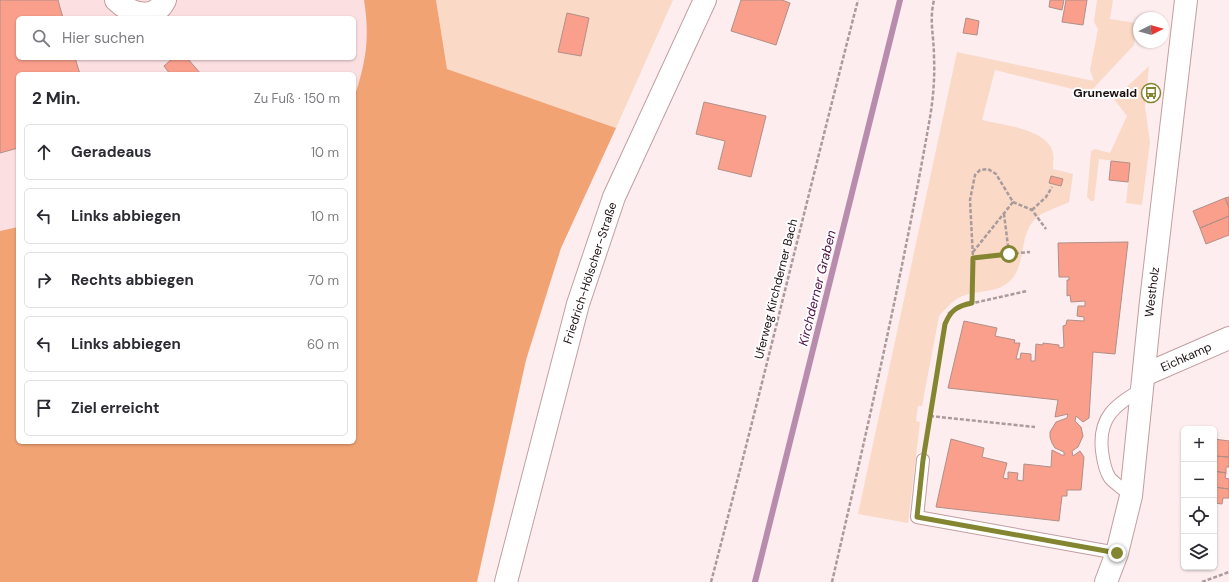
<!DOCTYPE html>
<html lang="de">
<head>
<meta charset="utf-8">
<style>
	body { margin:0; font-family:"DM Sans",sans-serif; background:#f7f7f7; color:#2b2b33 }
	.controls { position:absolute; right:12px; bottom:12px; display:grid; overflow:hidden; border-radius:6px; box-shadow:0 1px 3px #0004 }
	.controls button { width:36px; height:36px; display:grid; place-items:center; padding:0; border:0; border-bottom:1px solid #e1e1e2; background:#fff; color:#2b2b33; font:20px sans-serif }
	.compass { position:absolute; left:1133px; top:12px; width:36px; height:36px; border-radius:50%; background:#fff; box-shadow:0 1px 3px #0004; rotate:85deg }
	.stop { position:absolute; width:12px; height:12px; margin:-9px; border:3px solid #838530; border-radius:50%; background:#fff }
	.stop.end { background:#838530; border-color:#fff; box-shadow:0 1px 4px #0008 }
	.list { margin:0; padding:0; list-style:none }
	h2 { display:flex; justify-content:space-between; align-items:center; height:52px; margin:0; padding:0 16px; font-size:17px }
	h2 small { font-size:13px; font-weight:400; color:#7c7c81 }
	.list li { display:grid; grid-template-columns:26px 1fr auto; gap:12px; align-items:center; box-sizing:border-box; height:56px; margin:0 8px 8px; padding:0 8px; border:1px solid #e1e1e2; border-radius:6px }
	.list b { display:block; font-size:15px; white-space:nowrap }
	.list em { font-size:13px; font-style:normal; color:#7c7c81 }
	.icon { flex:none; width:22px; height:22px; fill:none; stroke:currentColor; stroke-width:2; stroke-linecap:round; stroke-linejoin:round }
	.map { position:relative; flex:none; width:1229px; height:582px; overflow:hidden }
	.search { position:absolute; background:#fff; box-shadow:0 1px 3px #0004; left:16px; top:16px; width:340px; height:44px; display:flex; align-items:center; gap:10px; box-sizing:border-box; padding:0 14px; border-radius:6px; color:#7c7c81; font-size:15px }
	.panel { position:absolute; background:#fff; box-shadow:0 1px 3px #0004; left:16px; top:72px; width:340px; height:372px; border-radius:6px }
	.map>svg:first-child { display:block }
	.built { fill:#fcdfe1; fill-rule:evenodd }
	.green { fill:#fad9c7 }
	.forest { fill:#f1a374 }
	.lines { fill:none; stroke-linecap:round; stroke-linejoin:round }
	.stream { stroke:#b88cad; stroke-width:6 }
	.building { fill:#f99f8c; stroke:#b18f87 }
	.lane-casing { stroke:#c29ea1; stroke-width:14 }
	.street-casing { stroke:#c29ea1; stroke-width:24 }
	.secondary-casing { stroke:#c29ea1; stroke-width:24 }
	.path { stroke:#a99a9b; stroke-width:2.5; stroke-dasharray:4 2; stroke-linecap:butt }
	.lane { stroke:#fff; stroke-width:12 }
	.street { stroke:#fff; stroke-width:22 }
	.secondary { stroke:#fff; stroke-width:22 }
	.route { stroke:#838530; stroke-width:5 }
	.labels { text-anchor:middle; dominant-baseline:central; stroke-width:4; stroke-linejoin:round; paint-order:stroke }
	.poi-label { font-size:12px; font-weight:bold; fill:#1c1011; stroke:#fff; text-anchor:end }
	.street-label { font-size:12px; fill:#1c1011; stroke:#fff }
	.water-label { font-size:13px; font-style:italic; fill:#4e1047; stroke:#fff }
</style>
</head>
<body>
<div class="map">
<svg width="1229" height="582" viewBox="0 0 1229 582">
	<rect width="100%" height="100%" fill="#fdedee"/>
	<path class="built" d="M0 0H364L368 26 363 71 354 98V74H18V230L0 234ZM18 18H354V58H18Z"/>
	<path class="green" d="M436 0H673L616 128 447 69Z
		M1097 0H1113L1110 19 1136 23 1134 45 1089 93 995 70 982 120C1002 125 1048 129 1053 153 1054 158 1053 164 1053 169L1073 174 1069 202C1059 207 1041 212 1034 220 1019 237 1026 264 1011 280 998 293 981 290 965 295 954 299 946 308 939 316L922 406H918L916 421 920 422 908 523 858 514 957 52 1094 81 1090 70 1098 29 1094 22Z
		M1149 66 1145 107 1150 142 1142 205 1126 203 1130 163 1099 159 1094 201H1091L1087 197 1091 151 1095 149 1110 153 1127 116 1114 99Z"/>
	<path class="forest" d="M364 0H436L447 69 616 128 561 248 526 360 477 582H0V231L18 227V442H354V98C366 62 370 38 364 0Z"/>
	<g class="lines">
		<path class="stream" d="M755 582 900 0"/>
	</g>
	<path class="building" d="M0 0H58L63 18H18V58H75L80 74H18V148L0 153Z
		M741 0H782L790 3 776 45 731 31Z
		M1050 0H1064L1062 10 1049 7Z
		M1066 0H1087L1083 25 1062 22Z
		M567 13 589 18 581 56 558 52Z
		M966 18 979 21 977 35 963 33Z
		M173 58H187L201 74H170L164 66Z
		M704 102 766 116 751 177 718 169 725 141 696 134Z
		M1111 161 1130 163 1128 182 1109 180Z
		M1051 176 1063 179 1061 186 1049 183Z
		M1229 197V207L1225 198Z
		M1225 198 1229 207V216L1200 228 1193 211Z
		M1229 216V235L1206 244 1200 228Z
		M1128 242 1115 354 1093 352 1089 418 1083 422 1076 416 1075 421 1081 427 1083 436 1078 447 1072 451 1073 456 1080 451 1084 457 1081 490H1067V496H1062L1059 521 936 507 951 439 984 448 982 457 1007 463 1003 478 1008 479V472L1018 473 1017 480 1023 481 1024 464 1051 467 1052 450 1064 456V452L1055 448 1052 443 1050 437V432L1056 422 1067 418 1068 414 1055 417 1058 400 948 388 964 321 997 328 995 336 1015 340 1014 343H1020L1016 359H1020L1021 353 1031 354V361H1035L1036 344 1043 345V343L1059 345V348L1064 347 1063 326 1066 325 1067 320 1084 321V317L1077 316 1078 306H1085V301L1071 302 1070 295 1067 296V280H1069V277H1059L1058 243Z
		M1214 439 1229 441V457L1214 456Z
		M1214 456 1229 457V467H1226V473L1214 471Z
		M1214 471 1226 473 1225 478 1229 479V489L1214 487Z
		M1214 487 1229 489V498H1223L1222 504 1214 503Z"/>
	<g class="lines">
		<defs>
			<path id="lane" d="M923 460 917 517 1117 553
				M1131 496C1125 490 1115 484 1110 478 1105 471 1103 459 1102 451 1098 416 1116 405 1142 389"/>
			<path id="street" d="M116 0C130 14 155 22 165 0
				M1144 375 1229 338
				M506 582 578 304 614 197 705 0"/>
			<path id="secondary" d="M1106 582 1117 553 1131 496 1151 301 1186 0"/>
		</defs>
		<use href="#lane" class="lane-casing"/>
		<use href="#street" class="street-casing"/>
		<use href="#secondary" class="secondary-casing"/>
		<path class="path" d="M1013 202 1032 210 1046 229
			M1032 210 1046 197 1052 187
			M1009 254 1030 252
			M974 258 1009 254 1004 214
			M971 303 973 258 970 200 975 175 980 170 988 169 996 174 1013 202 973 252
			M930 416 1035 427
			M926 444 945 324 949 313 960 306 1027 291
			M711 582C762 388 808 194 858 0
			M832 582C867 430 902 277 929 123 933 102 935 78 934 57 934 36 929 21 934 0
			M1202 582 1229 572"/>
		<use href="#lane" class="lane"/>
		<use href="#street" class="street"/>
		<use href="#secondary" class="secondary"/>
	</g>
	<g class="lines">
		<path class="route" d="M1009 254 973 258 972 303C957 306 951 310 945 324L923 460 917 517 1117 553"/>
	</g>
	<defs>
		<symbol id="bus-ring" viewBox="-11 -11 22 22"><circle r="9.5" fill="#fff" stroke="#838530" stroke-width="1.5"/><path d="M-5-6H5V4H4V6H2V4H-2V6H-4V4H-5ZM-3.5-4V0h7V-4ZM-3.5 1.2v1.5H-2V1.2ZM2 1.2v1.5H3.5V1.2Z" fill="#838530"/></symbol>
	</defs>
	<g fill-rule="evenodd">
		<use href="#bus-ring" x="1140" y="82" width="22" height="22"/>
	</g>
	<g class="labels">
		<g class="poi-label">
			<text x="1137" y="93">Grunewald</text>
		</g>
		<g class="street-label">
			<text transform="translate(590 273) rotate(-72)">Friedrich-Hölscher-Straße</text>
			<text transform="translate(776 289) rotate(-76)">Uferweg Kirchderner Bach</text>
			<text transform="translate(1152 292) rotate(-83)">Westholz</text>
			<text transform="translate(1186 357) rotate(-24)">Eichkamp</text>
		</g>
		<g class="water-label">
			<text transform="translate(817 288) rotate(-76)">Kirchderner Graben</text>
		</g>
	</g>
</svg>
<div class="controls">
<button>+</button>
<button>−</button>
<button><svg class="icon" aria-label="locate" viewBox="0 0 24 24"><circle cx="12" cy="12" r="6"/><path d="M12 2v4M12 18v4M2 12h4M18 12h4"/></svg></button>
<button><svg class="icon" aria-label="layers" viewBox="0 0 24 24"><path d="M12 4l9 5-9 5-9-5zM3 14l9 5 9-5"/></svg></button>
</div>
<svg class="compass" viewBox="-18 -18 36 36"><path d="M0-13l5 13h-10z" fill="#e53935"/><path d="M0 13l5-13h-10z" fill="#7c7c81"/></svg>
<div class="stop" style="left:1009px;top:254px"></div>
<div class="stop end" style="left:1117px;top:553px"></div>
<div class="search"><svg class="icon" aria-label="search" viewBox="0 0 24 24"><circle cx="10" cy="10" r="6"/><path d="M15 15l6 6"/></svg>Hier suchen</div>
<section class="panel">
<h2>2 Min.<small>Zu Fuß · 150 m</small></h2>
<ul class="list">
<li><svg class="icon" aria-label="ahead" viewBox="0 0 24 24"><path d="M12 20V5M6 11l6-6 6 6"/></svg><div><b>Geradeaus</b></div><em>10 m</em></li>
<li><svg class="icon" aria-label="left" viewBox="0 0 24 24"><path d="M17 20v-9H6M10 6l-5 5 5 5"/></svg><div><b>Links abbiegen</b></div><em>10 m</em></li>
<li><svg class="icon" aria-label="right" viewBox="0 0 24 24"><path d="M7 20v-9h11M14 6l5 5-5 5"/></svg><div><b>Rechts abbiegen</b></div><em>70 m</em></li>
<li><svg class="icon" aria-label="left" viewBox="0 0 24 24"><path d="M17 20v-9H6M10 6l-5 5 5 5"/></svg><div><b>Links abbiegen</b></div><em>60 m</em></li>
<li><svg class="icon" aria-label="arrive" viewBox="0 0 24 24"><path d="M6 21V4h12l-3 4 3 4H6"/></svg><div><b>Ziel erreicht</b></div></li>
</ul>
</section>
</div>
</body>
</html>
